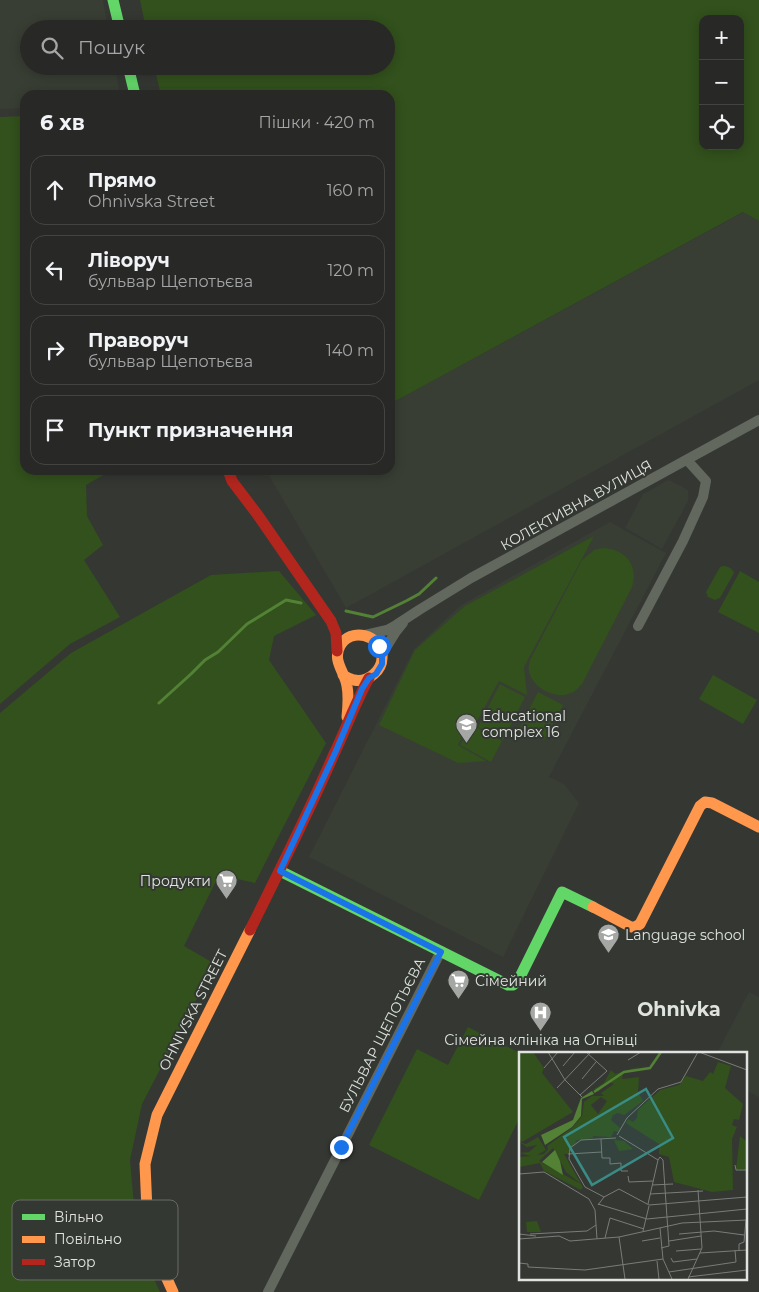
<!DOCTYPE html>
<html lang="uk">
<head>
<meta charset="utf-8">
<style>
	body { margin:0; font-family:Montserrat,sans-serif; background:#343532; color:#f1f3f6 }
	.controls { position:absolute; right:15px; top:15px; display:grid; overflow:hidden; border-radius:10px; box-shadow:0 2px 12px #0003 }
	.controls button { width:45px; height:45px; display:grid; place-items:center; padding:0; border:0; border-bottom:1px solid #444543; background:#282926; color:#f1f3f6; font:25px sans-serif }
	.stop { position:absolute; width:15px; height:15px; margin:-11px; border:4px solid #1a73e8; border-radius:50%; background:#fff }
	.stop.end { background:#1a73e8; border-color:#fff; box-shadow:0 1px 5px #0008 }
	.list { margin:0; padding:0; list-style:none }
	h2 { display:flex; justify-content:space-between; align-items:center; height:65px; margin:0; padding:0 20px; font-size:21px }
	h2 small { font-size:16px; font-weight:400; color:#a5a6a7 }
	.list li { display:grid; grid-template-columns:32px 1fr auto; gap:15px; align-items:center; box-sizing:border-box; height:70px; margin:0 10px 10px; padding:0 10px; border:1px solid #444543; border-radius:15px }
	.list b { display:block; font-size:19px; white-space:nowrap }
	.list p { margin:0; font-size:16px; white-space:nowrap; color:#a5a6a7 }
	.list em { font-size:16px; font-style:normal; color:#a5a6a7 }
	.icon { flex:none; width:28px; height:28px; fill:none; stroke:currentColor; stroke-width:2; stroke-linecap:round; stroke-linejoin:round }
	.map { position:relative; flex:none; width:759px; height:1292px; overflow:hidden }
	.search { position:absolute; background:#282926; box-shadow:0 2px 12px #0003; left:20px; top:20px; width:375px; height:55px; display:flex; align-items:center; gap:12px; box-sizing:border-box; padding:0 18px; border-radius:28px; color:#a5a6a7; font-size:19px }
	.panel { position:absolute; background:#282926; box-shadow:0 2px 12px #0003; left:20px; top:90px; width:375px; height:385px; border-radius:15px }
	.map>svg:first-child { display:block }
	.built { fill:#383e34 }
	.green { fill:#32511c; fill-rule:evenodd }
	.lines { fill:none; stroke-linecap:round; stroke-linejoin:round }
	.stream { stroke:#538136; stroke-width:3 }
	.street { stroke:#62685e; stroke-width:10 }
	.fast { stroke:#63d668; stroke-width:11 }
	.slow { stroke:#ff974d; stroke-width:11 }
	.jam { stroke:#b3261e; stroke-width:11 }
	.route { stroke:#1a73e8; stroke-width:6 }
	.labels { text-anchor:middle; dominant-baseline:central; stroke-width:4; stroke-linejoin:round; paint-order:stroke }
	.street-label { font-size:14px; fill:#e0e3df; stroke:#343832 }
	.poi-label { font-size:14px; fill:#e0e3df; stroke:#343832; text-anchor:start }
	.district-label { font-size:19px; font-weight:bold; fill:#e0e3df; stroke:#343832 }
	.inset-river { fill:none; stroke:#538136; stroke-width:2.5 }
	.inset-road { fill:none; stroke:#797c78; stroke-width:1 }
	.view { fill:#398c85; fill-opacity:0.15; stroke:#398c85; stroke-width:2.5 }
	.inset-edge { fill:none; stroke:#e0e3df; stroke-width:2.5 }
	.key { fill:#343832; stroke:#686b66; stroke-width:1 }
	.key-label { font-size:14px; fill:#e0e3df }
</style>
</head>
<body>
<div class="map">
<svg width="759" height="1292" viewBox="0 0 759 1292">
	<rect width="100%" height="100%" fill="#353733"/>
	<path class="built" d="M0 0H103L108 29H29V66H115L120 95H25V108L0 109Z
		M744 212 759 221V380L346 608 266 470H390V404Z
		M669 480 688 490V501L662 549 625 528 643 494Z
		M610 522 666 553 549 777 564 784 579 803 503 957 309 857 414 649 461 605Z
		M749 992 759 997V1097L745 1090V1053H717Z"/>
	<path class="green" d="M140 0H759V221L743 212 390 404V95H161L154 66H386V29H146ZM703 19H740V146H703Z
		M25 116V470H112L86 485 87 516 103 545 84 560 120 617 70 644 0 704V117Z
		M594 536 524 667 527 695 499 681 475 725 469 724 458 745 486 761 458 763 379 725 415 650 465 606Z
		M603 548C625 549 639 565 632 587L582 684C579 686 577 691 573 692 558 701 533 689 529 672 528 668 529 663 530 660L582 560 594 550Z
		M723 566C728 566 732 568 734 573L720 598 715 600 708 597 706 592 720 567Z
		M279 571 316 615 274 636 269 660 326 743 255 883 219 875 184 946 215 964 142 1104 130 1160 135 1216 147 1264 160 1292H0V713L71 653 211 575Z
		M740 571 759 582V633L718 612Z
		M713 675 757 700 743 724 699 699Z
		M500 684 525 697 503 740 478 727Z
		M538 692 563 705 544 740 520 727Z
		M471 724 502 741 491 762 460 745Z
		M468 1027 520 1053V1117L479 1200 369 1145 417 1049 448 1065Z"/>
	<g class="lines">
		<path class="stream" d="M346 611 373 617 406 601 419 594 436 578
			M159 703 191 674 205 660 218 652 247 624 286 600 301 603"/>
		<path class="street" d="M638 626 683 541 703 497 706 481 687 460
			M365 635 387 630 396 625 419 610 471 578 759 420
			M382 654 395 633 403 623
			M268 1292 441 951"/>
		<path class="fast" d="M113 0 120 29
			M128 66 135 95
			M280 871 508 985H513L518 981 562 892 593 907"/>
		<path class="slow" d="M343 675C346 677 350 679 354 680 368 683 383 670 382 656 381 634 350 627 340 646 332 661 345 672 347 686 349 696 348 707 347 717
			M593 907 631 927H635L640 924 700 806 705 802 712 803 759 827
			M173 1292 158 1259 147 1211 145 1164 157 1115 250 930"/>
		<path class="jam" d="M228 470 232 481 257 514 331 621 336 633 337 651
			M250 930C279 872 308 814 334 754 346 729 355 703 369 678"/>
	</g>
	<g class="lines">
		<path class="route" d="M341 1147 441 952 280 871 335 753 362 689 369 678 376 674 382 664V654L379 646"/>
	</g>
	<defs>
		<symbol id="school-pin" viewBox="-11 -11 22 30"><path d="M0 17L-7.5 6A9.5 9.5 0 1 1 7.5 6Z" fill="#a4a7a3" stroke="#343832"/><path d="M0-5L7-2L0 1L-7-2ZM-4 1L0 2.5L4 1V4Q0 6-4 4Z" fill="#fff"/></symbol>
		<symbol id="supermarket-pin" viewBox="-11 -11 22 30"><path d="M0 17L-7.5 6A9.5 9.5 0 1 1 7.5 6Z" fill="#a4a7a3" stroke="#343832"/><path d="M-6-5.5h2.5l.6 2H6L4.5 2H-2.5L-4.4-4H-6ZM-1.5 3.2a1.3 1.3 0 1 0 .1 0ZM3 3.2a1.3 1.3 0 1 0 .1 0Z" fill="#fff"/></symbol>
		<symbol id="hospital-pin" viewBox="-11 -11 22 30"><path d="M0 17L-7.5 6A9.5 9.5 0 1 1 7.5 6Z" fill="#a4a7a3" stroke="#343832"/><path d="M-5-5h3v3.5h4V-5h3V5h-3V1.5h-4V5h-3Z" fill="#fff"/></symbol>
	</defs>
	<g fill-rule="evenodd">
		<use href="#school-pin" x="454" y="712" width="25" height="34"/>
		<use href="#supermarket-pin" x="214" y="868" width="25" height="34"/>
		<use href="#school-pin" x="596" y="922" width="25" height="34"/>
		<use href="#supermarket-pin" x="446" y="968" width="25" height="34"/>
		<use href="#hospital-pin" x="528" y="1000" width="25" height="34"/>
	</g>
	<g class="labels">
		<g class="street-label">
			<text transform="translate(576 505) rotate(-29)">КОЛЕКТИВНА ВУЛИЦЯ</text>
			<text transform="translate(193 1010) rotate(-63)">OHNIVSKA STREET</text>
			<text transform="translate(382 1035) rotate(-63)">БУЛЬВАР ЩЕПОТЬЄВА</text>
		</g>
		<g class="poi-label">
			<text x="482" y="716">Educational<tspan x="482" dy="16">complex 16</tspan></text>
			<text x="211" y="881" text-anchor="end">Продукти</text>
			<text x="625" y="935">Language school</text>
			<text x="475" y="981">Сімейний</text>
			<text x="541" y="1040" text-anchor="middle">Сімейна клініка на Огнівці</text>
		</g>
		<g class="district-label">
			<text x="679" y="1009">Ohnivka</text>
		</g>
	</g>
	<g transform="translate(519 1052)">
		<rect width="228" height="228" fill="#353733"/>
		<path d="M0 0H14L25 16 23 21 54 60 3 90 0 87ZM199 10 212 14 206 36 224 52 220 68 215 67 213 73 218 75 213 87 214 138 193 140 155 130 150 105 140 102V92L107 71 109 67 114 70 118 66 119 58 141 38 160 33 167 24 184 29 191 20 194 22ZM122 14 104 22 103 27 120 25 119 40 124 49 105 63 99 61 94 63 92 68 101 76 99 80 95 79 92 85 74 84V86L58 88 49 102H45L64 135 62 138 25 119 21 111 0 115 1 105 12 104 0 101 10 100 18 93 8 95 0 90 7 92 19 85 27 98 18 103 25 102 29 97 28 94 53 76 63 64 65 50 73 44H85L82 41 95 32 90 30 79 40 75 37 85 31 92 18 96 22ZM82 45 88 49 79 62 72 53ZM34 96 47 120 62 132 20 109ZM221 84 227 89V117H217ZM95 88 105 89 114 97 100 99ZM18 169 22 180H8L7 170Z" fill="#32511c" fill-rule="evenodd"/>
		<path d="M73 39 75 42 63 47 62 64 53 75 26 93 22 83 54 68 62 46ZM36 98 41 109 44 123 23 110Z" fill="#538136"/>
		<path class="inset-river" d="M75 40 105 20 131 16 142 0"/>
		<path class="inset-road" d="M29 0 46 28 63 45M180 0 228 18M109 8 122 0M44 14 56 0M25 16 39 0M63 27 77 10M38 36 72 0M61 43 88 19 67 0M98 83 108 66 139 37 162 30 179 0M100 84 139 108M82 87 83 106H91V112L102 111V119H109M49 102 83 100M139 108 141 105 144 108 150 194 142 196M216 113 217 118H228M0 122 25 120 70 147 76 158 78 187M109 124 110 130 134 129M133 133 154 132M66 135 50 107 51 96 62 88 97 86M66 135 85 145M131 142 184 139M79 152 128 167 228 157M129 152 139 108M79 153 85 145 100 137 130 153M130 153 228 145M141 176 144 207 153 227M124 179 130 154M0 182 17 184M11 182 68 179 77 173M160 182 195 179 225 183M100 185 163 171 228 168M86 186 91 166 125 177M0 187 40 184 51 189 100 185 106 227M123 189 141 186M150 189 182 184M220 198V192L225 190 227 168M157 199 182 197M181 201 228 198M152 206 154 210 178 207M138 209 140 227M0 211 9 212V215L66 218 144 207M150 220 217 210 216 198M169 225 228 218M169 227 183 196 179 138"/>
		<path class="view" d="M127 37 154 86 73 133 45 85Z"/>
		<rect width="228" height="228" class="inset-edge"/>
	</g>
	<rect x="12" y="1200" width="166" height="80" rx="8" class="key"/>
	<rect x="22" y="1214" width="23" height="6" fill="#63d668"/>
	<rect x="22" y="1236" width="23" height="7" fill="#ff974d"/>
	<rect x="22" y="1259" width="23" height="6" fill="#b3261e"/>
	<g class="key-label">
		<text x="54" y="1222">Вільно</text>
		<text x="54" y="1244">Повільно</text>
		<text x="54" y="1267">Затор</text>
	</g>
</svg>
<div class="controls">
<button>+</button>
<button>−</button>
<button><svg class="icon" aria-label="locate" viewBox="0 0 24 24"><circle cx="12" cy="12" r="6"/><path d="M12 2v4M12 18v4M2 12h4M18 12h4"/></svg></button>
</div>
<div class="stop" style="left:379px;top:646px"></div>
<div class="stop end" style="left:341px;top:1147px"></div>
<div class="search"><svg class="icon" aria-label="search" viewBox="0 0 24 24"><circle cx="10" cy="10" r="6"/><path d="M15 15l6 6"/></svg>Пошук</div>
<section class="panel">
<h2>6 хв<small>Пішки · 420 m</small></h2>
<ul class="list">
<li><svg class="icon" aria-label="ahead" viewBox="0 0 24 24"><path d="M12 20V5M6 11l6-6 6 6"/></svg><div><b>Прямо</b><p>Ohnivska Street</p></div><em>160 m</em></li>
<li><svg class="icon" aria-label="left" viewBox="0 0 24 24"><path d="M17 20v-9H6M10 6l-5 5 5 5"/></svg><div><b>Ліворуч</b><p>бульвар Щепотьєва</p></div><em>120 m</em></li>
<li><svg class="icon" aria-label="right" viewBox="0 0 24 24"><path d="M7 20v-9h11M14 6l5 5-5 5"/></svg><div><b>Праворуч</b><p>бульвар Щепотьєва</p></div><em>140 m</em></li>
<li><svg class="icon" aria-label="arrive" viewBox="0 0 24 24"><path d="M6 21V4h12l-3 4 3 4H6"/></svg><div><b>Пункт призначення</b></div></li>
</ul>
</section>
</div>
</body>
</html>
